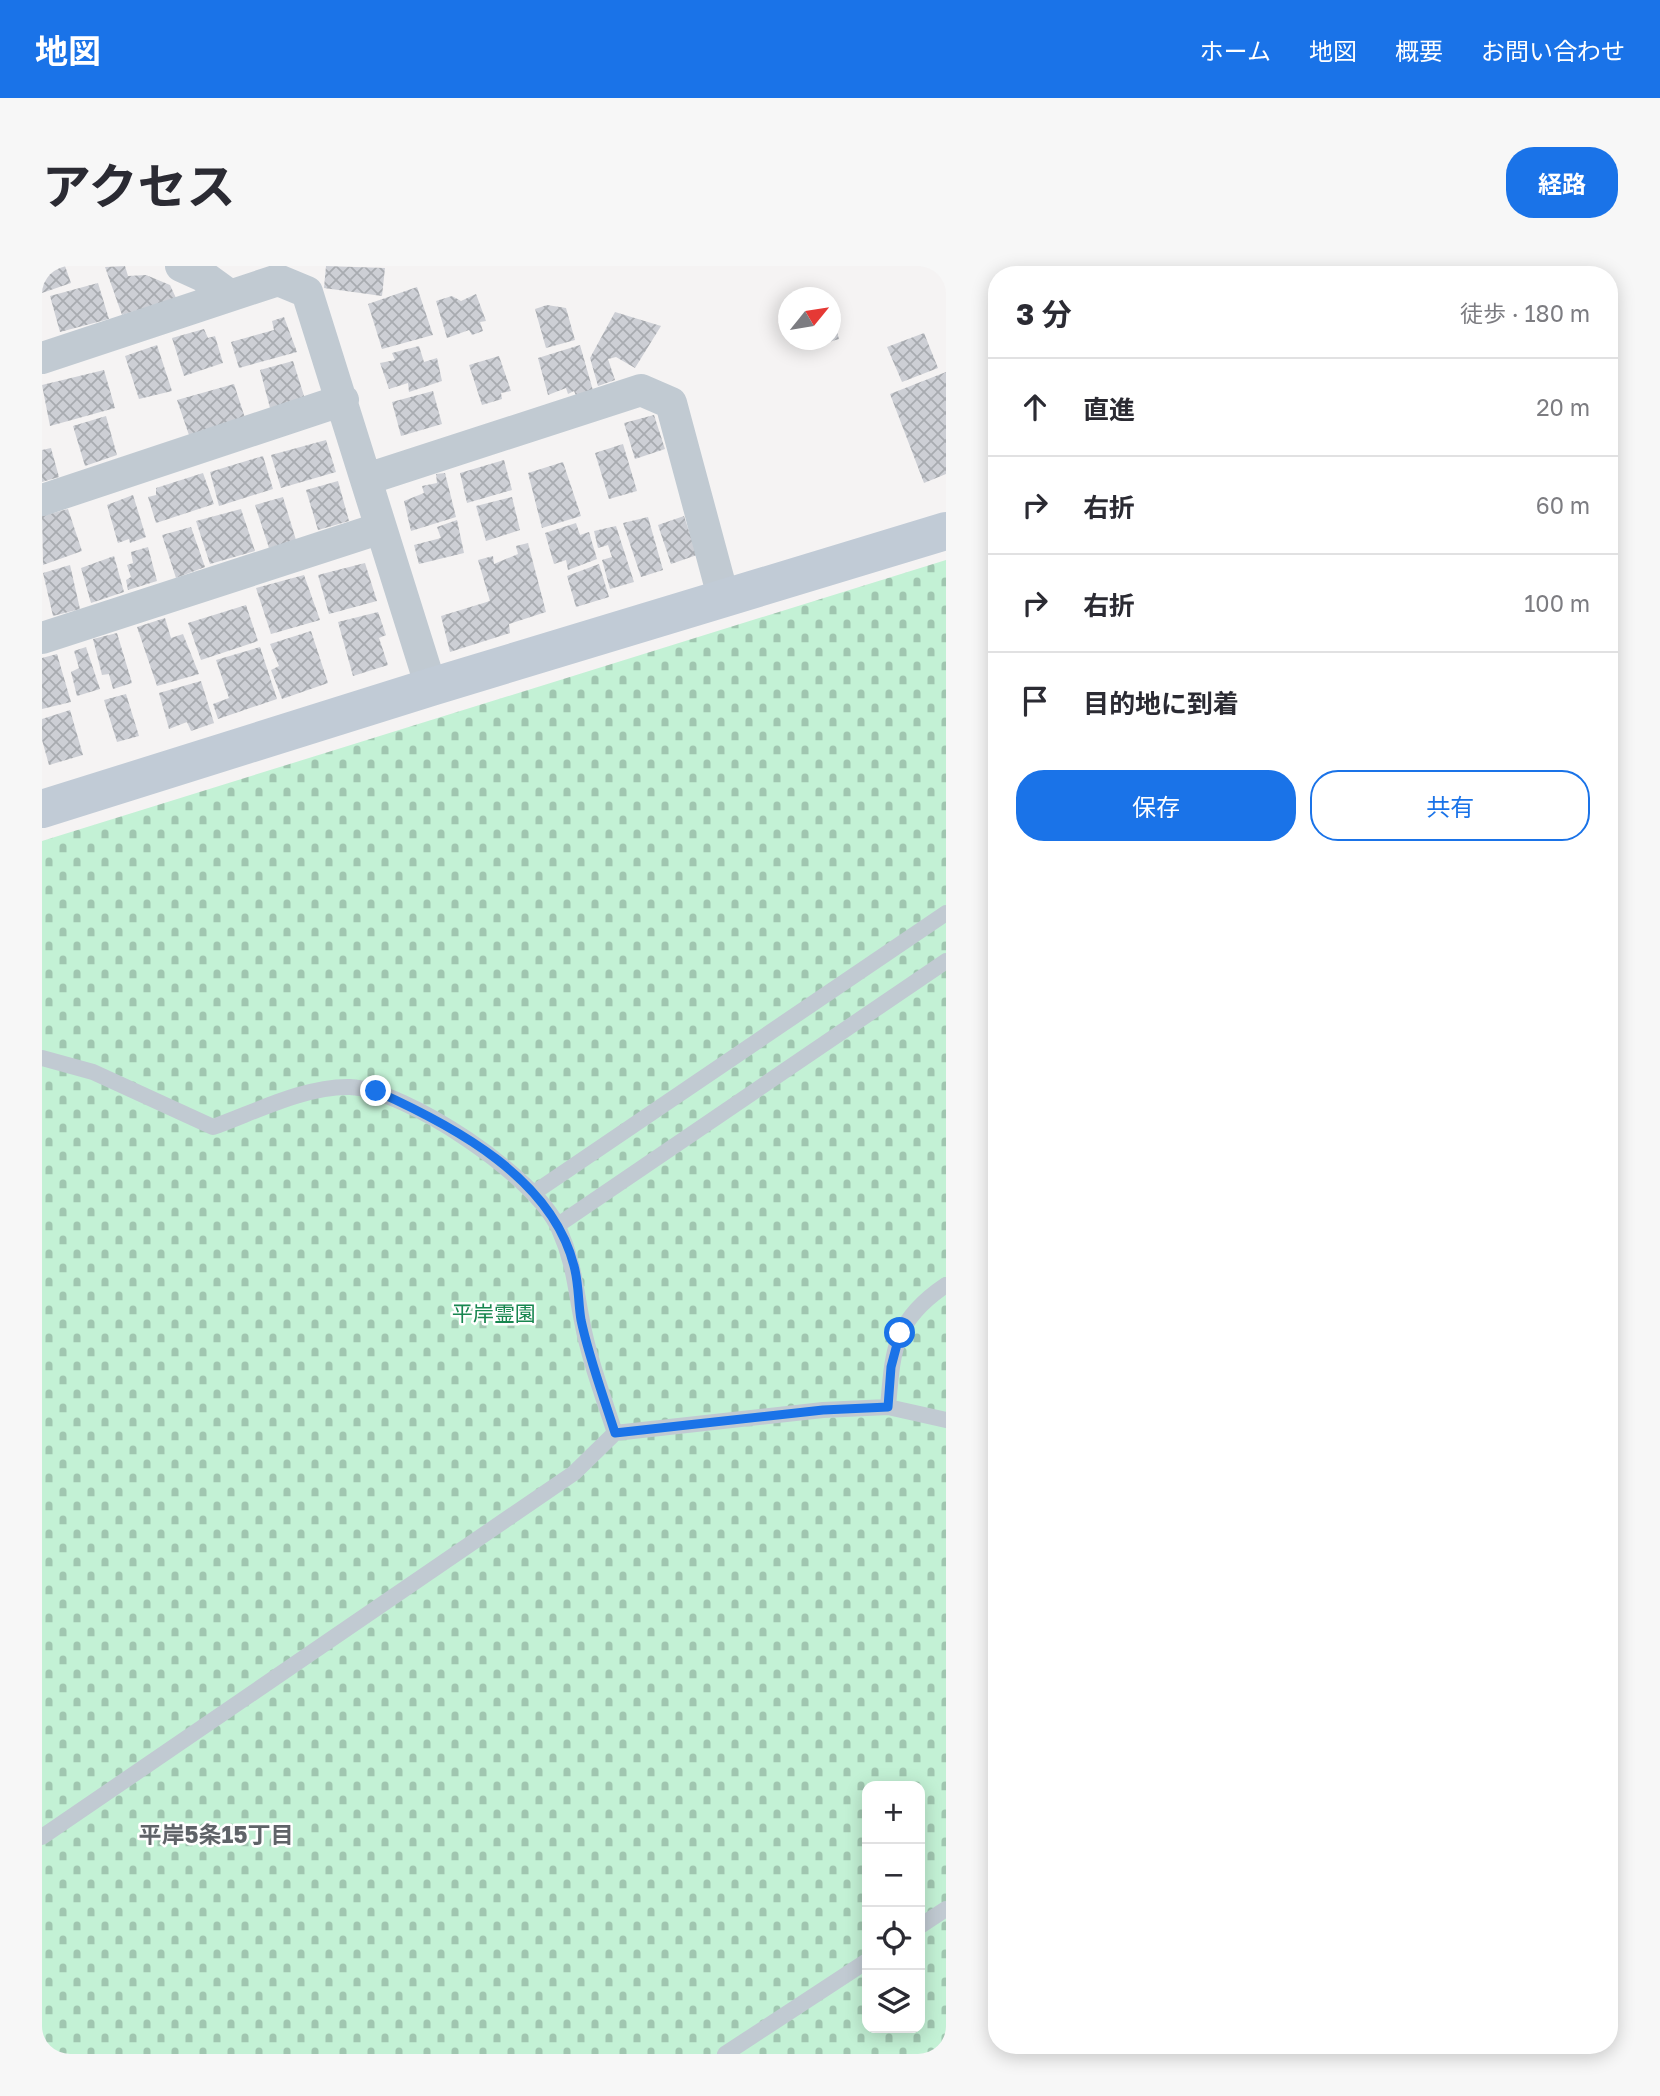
<!DOCTYPE html>
<html lang="ja">
<head>
<meta charset="utf-8">
<style>
	body { margin:0; font-family:"Golos Text","Noto Sans JP",sans-serif; background:#f7f7f7; color:#2b2b33 }
	.controls { position:absolute; right:21px; bottom:21px; display:grid; overflow:hidden; border-radius:14px; box-shadow:0 4px 18px #0003 }
	.controls button { width:63px; height:63px; display:grid; place-items:center; padding:0; border:0; border-bottom:2px solid #e1e1e2; background:#fff; color:#2b2b33; font:35px sans-serif }
	.compass { position:absolute; left:736px; top:21px; width:63px; height:63px; border-radius:50%; background:#fff; box-shadow:0 4px 18px #0003; rotate:60deg }
	.stop { position:absolute; width:21px; height:21px; margin:-16px; border:5px solid #1a73e8; border-radius:50%; background:#fff }
	.stop.end { background:#1a73e8; border-color:#fff; box-shadow:0 2px 7px #0008 }
	.list { margin:0; padding:0; list-style:none }
	h2 { display:flex; justify-content:space-between; align-items:center; height:91px; margin:0; padding:0 28px; font-size:30px }
	h2 small { font-size:23px; font-weight:400; color:#7c7c81 }
	.list li { display:grid; grid-template-columns:46px 1fr auto; gap:21px; align-items:center; box-sizing:border-box; height:98px; padding:0 28px; border-top:2px solid #e1e1e2 }
	.list b { display:block; font-size:26px; white-space:nowrap }
	.list em { font-size:23px; font-style:normal; color:#7c7c81 }
	.actions { display:flex; gap:14px; padding:21px 28px }
	.actions a { flex:1; padding:16px 0; border:2px solid #1a73e8; border-radius:28px; text-align:center; font-size:24px; color:#1a73e8 }
	.actions .main { background:#1a73e8; color:#fff }
	.icon { flex:none; width:38px; height:38px; fill:none; stroke:currentColor; stroke-width:2; stroke-linecap:round; stroke-linejoin:round }
	.map { position:relative; flex:none; width:904px; height:1788px; overflow:hidden; border-radius:28px }
	header { display:flex; align-items:center; gap:42px; box-sizing:border-box; height:98px; padding:0 35px; background:#1a73e8; color:#fff }
	header strong { font-size:33px }
	nav { display:flex; gap:38px; margin-inline-start:auto; font-size:24px }
	.intro { display:flex; align-items:center; justify-content:space-between; box-sizing:border-box; height:168px; padding:0 42px }
	h1 { margin:0; font-size:49px }
	.button { padding:18px 32px; border-radius:28px; background:#1a73e8; color:#fff; font-size:24px; font-weight:700 }
	main { display:flex; gap:42px; padding:0 42px }
	aside { flex:1; background:#fff; border-radius:28px; box-shadow:0 4px 18px #0003 }
	.map>svg:first-child { display:block }
	.cemetery { fill:url(#cemetery-stones); fill-rule:evenodd }
	.building { fill:url(#building-cross-hatch) }
	.lines { fill:none; stroke-linecap:round; stroke-linejoin:round }
	.lane { stroke:#c1cad2; stroke-width:16 }
	.street { stroke:#c1cad2; stroke-width:32 }
	.secondary { stroke:#c1cbd6; stroke-width:38 }
	.route { stroke:#1a73e8; stroke-width:9 }
	.labels { text-anchor:middle; dominant-baseline:central; stroke-width:5; stroke-linejoin:round; paint-order:stroke }
	.park-label { font-size:21px; fill:#17864f; stroke:#fff }
	.neighbourhood-label { font-size:23px; font-weight:bold; fill:#5f6368; stroke:#fff }
</style>
</head>
<body>
<header>
<strong>地図</strong>
<nav><a>ホーム</a><a>地図</a><a>概要</a><a>お問い合わせ</a></nav>
</header>
<div class="intro"><h1>アクセス</h1><a class="button">経路</a></div>
<main>
<div class="map">
<svg width="904" height="1788" viewBox="0 0 904 1788">
	<defs>
		<pattern id="cemetery-stones" width="16" height="16" patternUnits="userSpaceOnUse" patternTransform="scale(1.75)"><rect width="16" height="16" fill="#c3f1d5"/><path d="M2 7V4a2 2 0 0 1 4 0v3zM10 15v-3a2 2 0 0 1 4 0v3z" fill="#a0c6b0"/></pattern>
		<pattern id="building-cross-hatch" width="8" height="8" patternUnits="userSpaceOnUse" patternTransform="scale(1.75)"><rect width="8" height="8" fill="#cdcfd5"/><path d="M0 0l8 8M0 8l8-8" fill="none" stroke="#a8abb0"/></pattern>
	</defs>
	<rect width="100%" height="100%" fill="#f5f3f3"/>
	<path class="cemetery" d="M904 294V1788H0V575ZM825 1520H878V1762H825Z"/>
	<path class="building" d="M0 0H23L29 17 0 27Z
		M83 0 86 10 104 9 128 19 134 32 80 49 63 1Z
		M284 0 343 2 340 30 282 22Z
		M56 17 67 53 18 66 8 30Z
		M375 21 391 69 340 83 326 38Z
		M434 28 444 55 438 56 441 65 430 69 427 64 405 72 394 35 410 30 419 35Z
		M505 39 524 42 533 74 504 82 493 43Z
		M573 46 619 60 593 102 574 91 566 93 573 114 556 120 548 92Z
		M789 46 797 73 767 82 764 74H788Z
		M242 51 255 86 197 102 189 76 232 64 230 55Z
		M162 63 166 72 173 70 181 97 142 110 130 72Z
		M882 67 896 102 860 116 845 81Z
		M115 79 130 125 97 133 83 90Z
		M538 79 552 128 536 134 532 125 526 128 524 122 506 129 496 92Z
		M377 80 382 96 395 92 400 115 367 126 366 117 347 123 338 97 353 94 350 87Z
		M457 90 469 125 459 127 460 133 440 139 427 99Z
		M251 95 263 133 228 142 218 104Z
		M62 104 73 142 8 160 0 119Z
		M904 106V208L882 217 848 128Z
		M192 118 204 155 148 172 135 134Z
		M391 125 400 158 359 170 350 136Z
		M612 149 623 183 593 193 582 157Z
		M64 150 75 189 43 200 31 160Z
		M284 174 294 206 239 222 229 189Z
		M581 178 595 225 567 233 553 187Z
		M9 182 17 211 0 216V184Z
		M221 190 231 223 177 240 168 206Z
		M462 194 470 224 425 237 418 207Z
		M521 196 539 250 500 262 486 207Z
		M161 207 172 238 114 257 106 231 114 229V222Z
		M403 207 414 251 369 265 362 235 382 227 380 220 395 217 394 208Z
		M296 215 307 255 276 264 264 224Z
		M91 229 104 271 88 277 87 273 76 277 65 239Z
		M241 231 254 274 227 282 213 239Z
		M470 231 478 264 444 275 434 240Z
		M26 243 40 285 1 299 0 250Z
		M199 243 213 285 168 298 154 255Z
		M642 250 655 289 629 298 616 259Z
		M606 251 621 304 599 311 581 257Z
		M415 254 422 287 377 298 372 279 399 272 395 261Z
		M534 257 538 269 547 266 555 293 526 304 524 294 512 298 503 267Z
		M574 260 592 316 568 323 560 294 570 291 566 279 556 282 552 265Z
		M149 261 163 301 134 312 120 269Z
		M486 277 504 346 467 358 468 367 408 386 399 350 448 335 436 294 451 290 452 298 476 288 474 280Z
		M106 281 115 315 86 324 84 314 89 311 85 299 91 297 89 286Z
		M72 290 82 326 49 337 39 302Z
		M323 297 335 335 287 348 276 309Z
		M557 298 567 331 534 341 525 310Z
		M28 299 38 343 11 350 1 307Z
		M262 309 278 354 229 368 214 322Z
		M204 339 216 375 159 394 146 357Z
		M336 346 344 369 337 372 346 399 311 410 296 356Z
		M123 352 129 372 141 368 157 408 115 420 95 361Z
		M269 365 286 417 240 433 229 404 237 400 228 378Z
		M75 367 90 417 71 423 67 408 60 409 51 373Z
		M44 381 58 423 35 430 29 406 37 402 32 385Z
		M218 381 235 433 176 453 171 438 187 432 174 394Z
		M15 388 29 436 0 443V392Z
		M159 415 172 457 149 465 145 456 127 463 117 427Z
		M84 428 97 470 75 476 62 434Z
		M28 444 41 489 7 499 0 474V453Z"/>
	<g class="lines">
		<path class="lane" d="M0 792 51 806 171 861C213 846 263 820 308 821 365 824 494 910 517 963 532 997 533 1020 540 1055 547 1093 561 1130 573 1167L532 1207 0 1571
			M493 926 904 647
			M516 959 904 695
			M846 1141C851 1082 852 1054 904 1019
			M573 1167 781 1144 846 1141 904 1154
			M878 1660 904 1643
			M683 1788 825 1695"/>
		<path class="street" d="M139 0 161 10 187 29
			M0 92 236 14 265 26 389 421
			M325 213 599 124 629 137 682 334
			M0 234 301 134
			M0 372 339 262"/>
		<path class="secondary" d="M0 543 389 421 904 265"/>
	</g>
	<g class="lines">
		<path class="route" d="M334 825C412 860 510 912 532 1000 537 1018 536 1036 539 1054 547 1092 561 1129 573 1167L781 1144 846 1141 849 1101 858 1067"/>
	</g>
	<g class="labels">
		<g class="park-label">
			<text x="452" y="1047">平岸霊園</text>
		</g>
		<g class="neighbourhood-label">
			<text x="174" y="1568">平岸5条15丁目</text>
		</g>
	</g>
</svg>
<div class="controls">
<button>+</button>
<button>−</button>
<button><svg class="icon" aria-label="locate" viewBox="0 0 24 24"><circle cx="12" cy="12" r="6"/><path d="M12 2v4M12 18v4M2 12h4M18 12h4"/></svg></button>
<button><svg class="icon" aria-label="layers" viewBox="0 0 24 24"><path d="M12 4l9 5-9 5-9-5zM3 14l9 5 9-5"/></svg></button>
</div>
<svg class="compass" viewBox="-18 -18 36 36"><path d="M0-13l5 13h-10z" fill="#e53935"/><path d="M0 13l5-13h-10z" fill="#7c7c81"/></svg>
<div class="stop" style="left:858px;top:1067px"></div>
<div class="stop end" style="left:334px;top:825px"></div>
</div>
<aside>
<h2>3 分<small>徒歩 · 180 m</small></h2>
<ul class="list">
<li><svg class="icon" aria-label="ahead" viewBox="0 0 24 24"><path d="M12 20V5M6 11l6-6 6 6"/></svg><div><b>直進</b></div><em>20 m</em></li>
<li><svg class="icon" aria-label="right" viewBox="0 0 24 24"><path d="M7 20v-9h11M14 6l5 5-5 5"/></svg><div><b>右折</b></div><em>60 m</em></li>
<li><svg class="icon" aria-label="right" viewBox="0 0 24 24"><path d="M7 20v-9h11M14 6l5 5-5 5"/></svg><div><b>右折</b></div><em>100 m</em></li>
<li><svg class="icon" aria-label="arrive" viewBox="0 0 24 24"><path d="M6 21V4h12l-3 4 3 4H6"/></svg><div><b>目的地に到着</b></div></li>
</ul>
<div class="actions"><a class="main">保存</a><a>共有</a></div>
</aside>
</main>
</body>
</html>
